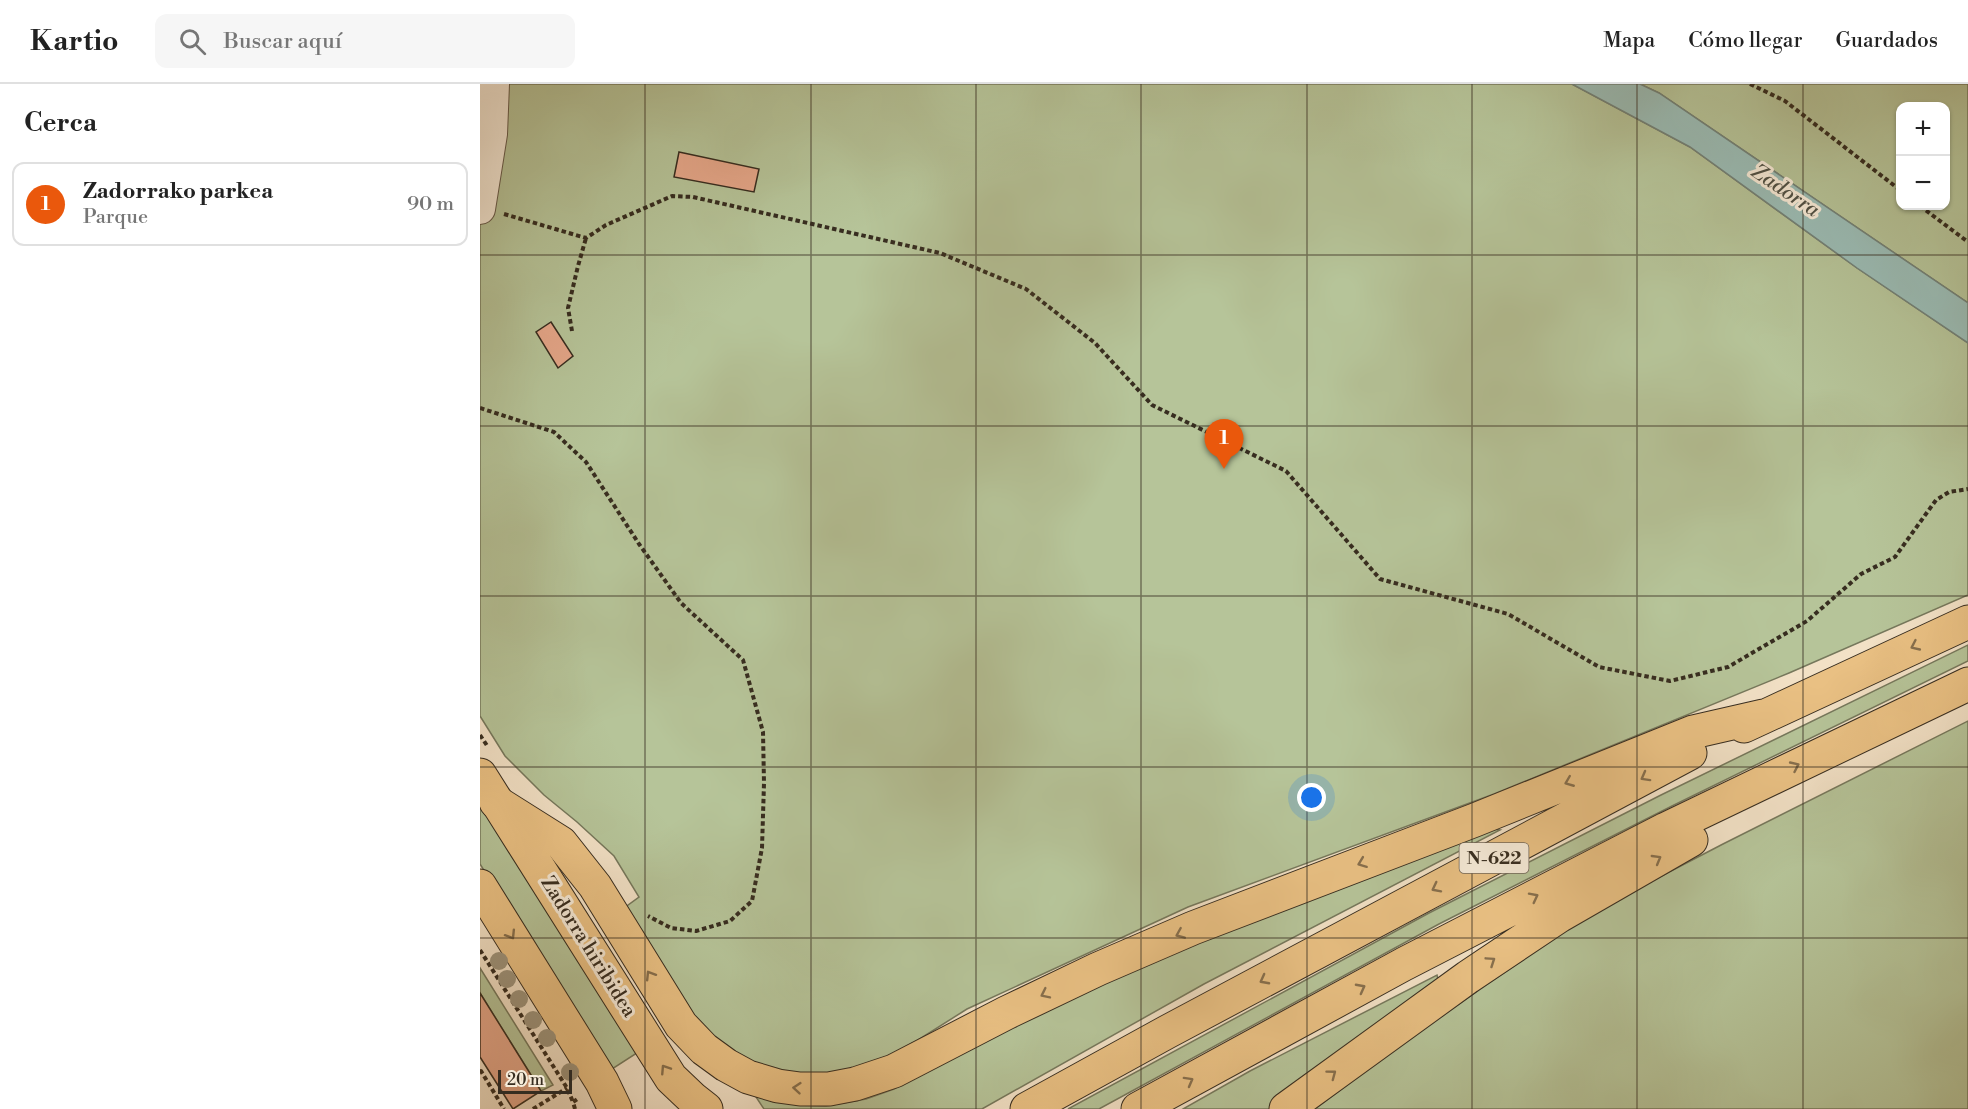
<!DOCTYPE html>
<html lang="es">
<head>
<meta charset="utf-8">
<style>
	body { margin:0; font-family:"Libre Bodoni",serif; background:#f6f6f6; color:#222 }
	.controls { position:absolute; right:18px; top:18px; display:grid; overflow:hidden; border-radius:12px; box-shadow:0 2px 4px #0004 }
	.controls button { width:54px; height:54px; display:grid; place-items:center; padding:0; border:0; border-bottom:2px solid #e0e0e0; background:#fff; color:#222; font:30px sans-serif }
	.scale { position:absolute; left:18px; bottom:15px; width:74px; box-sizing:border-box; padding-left:6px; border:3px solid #372d20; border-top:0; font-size:16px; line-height:21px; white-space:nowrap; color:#372d20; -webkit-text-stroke:4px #f7ecda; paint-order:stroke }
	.you { position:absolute; left:832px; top:714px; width:21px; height:21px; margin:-15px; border:4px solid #fff; border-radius:50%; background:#1a73e8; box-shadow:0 0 0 9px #1a73e833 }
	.badge { display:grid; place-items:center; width:39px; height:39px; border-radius:50%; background:#ea580c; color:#fff; font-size:20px; font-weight:700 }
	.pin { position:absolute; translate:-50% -50px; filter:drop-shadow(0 2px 3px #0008) }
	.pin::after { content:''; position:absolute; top:32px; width:21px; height:18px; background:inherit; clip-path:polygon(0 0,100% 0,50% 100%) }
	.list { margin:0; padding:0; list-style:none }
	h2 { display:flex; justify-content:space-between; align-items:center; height:78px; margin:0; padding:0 24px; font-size:26px }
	h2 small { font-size:20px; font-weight:400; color:#767676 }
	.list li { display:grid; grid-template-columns:39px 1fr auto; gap:18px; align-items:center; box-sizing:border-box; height:84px; margin:0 12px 12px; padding:0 12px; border:2px solid #e0e0e0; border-radius:12px }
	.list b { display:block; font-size:22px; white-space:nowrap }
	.list p { margin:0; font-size:20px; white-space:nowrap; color:#767676 }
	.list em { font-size:20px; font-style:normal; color:#767676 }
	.icon { flex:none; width:33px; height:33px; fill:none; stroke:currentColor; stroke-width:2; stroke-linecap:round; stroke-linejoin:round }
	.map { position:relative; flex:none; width:1488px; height:1025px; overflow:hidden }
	header { display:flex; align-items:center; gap:36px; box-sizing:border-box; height:84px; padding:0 30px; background:#fff; border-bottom:2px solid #e0e0e0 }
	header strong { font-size:28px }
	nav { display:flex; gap:33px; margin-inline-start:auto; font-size:21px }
	.search { width:420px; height:54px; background:#f6f6f6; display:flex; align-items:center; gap:15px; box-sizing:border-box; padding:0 21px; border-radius:12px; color:#767676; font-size:22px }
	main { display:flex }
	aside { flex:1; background:#fff }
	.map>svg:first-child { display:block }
	.green { fill:#b6c499; stroke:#76785c; stroke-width:1.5; fill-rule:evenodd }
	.water { fill:#9bbdb6; stroke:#73837a; stroke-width:1.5 }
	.building { fill:#e5a78a; stroke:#372d20; stroke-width:1.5 }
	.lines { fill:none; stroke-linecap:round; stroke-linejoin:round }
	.minor-casing { stroke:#665a4a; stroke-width:32 }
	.major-casing { stroke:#372d20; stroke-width:35 }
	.highway-casing { stroke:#372d20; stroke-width:35 }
	.path { stroke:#372d20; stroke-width:4; stroke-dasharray:4.5 3; stroke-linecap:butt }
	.minor { stroke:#f7ecda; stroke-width:30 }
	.major { stroke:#e9c083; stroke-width:33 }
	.highway { stroke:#e9c083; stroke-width:33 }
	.tree { fill:#9d937b }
	.oneway { stroke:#876f4d }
	.grid { fill:none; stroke:#372d20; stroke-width:1.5; stroke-opacity:0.55 }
	.labels { text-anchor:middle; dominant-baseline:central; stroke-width:6; stroke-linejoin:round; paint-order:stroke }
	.shield { fill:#f7ecda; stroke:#716658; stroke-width:1.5 }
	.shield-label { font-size:18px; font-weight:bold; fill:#372d20 }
	.street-label { font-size:20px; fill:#372d20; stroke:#f7ecda }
	.water-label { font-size:21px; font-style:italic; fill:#505146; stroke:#f7ecda }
</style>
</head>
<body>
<header>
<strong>Kartio</strong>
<div class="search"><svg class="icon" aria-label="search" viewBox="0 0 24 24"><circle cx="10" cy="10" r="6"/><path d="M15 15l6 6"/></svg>Buscar aquí</div>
<nav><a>Mapa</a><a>Cómo llegar</a><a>Guardados</a></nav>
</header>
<main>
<aside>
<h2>Cerca<small></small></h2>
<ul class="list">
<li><span class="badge">1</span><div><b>Zadorrako parkea</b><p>Parque</p></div><em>90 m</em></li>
</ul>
</aside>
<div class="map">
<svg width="1488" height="1025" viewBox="0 0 1488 1025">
	<rect width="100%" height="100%" fill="#f2e1c6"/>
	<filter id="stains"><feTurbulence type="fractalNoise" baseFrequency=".00333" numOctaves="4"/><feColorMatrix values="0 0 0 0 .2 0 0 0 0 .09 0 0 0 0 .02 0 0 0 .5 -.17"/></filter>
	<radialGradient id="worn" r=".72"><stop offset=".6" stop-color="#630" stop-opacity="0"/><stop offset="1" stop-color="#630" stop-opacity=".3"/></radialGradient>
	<path class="green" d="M0 0H1092L1210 63 1377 184 1488 259V511L1309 589 1014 710 708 823 487 925 438 956 381 987 315 992 273 981 228 952 140 827 159 813 134 772 97 738 64 711 25 672 0 632Z
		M1160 0H1488V219L1179 9ZM1420 22H1466V122H1420Z
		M1488 561V577L1192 722 959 840 619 1025H588L949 829 1181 711Z
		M1488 637V1025H835L928 955 1083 848 1166 800 1243 760Z
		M0 710 160 967 129 987 0 780Z
		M1005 744 1020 746 724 900 502 1025H284L276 1013 279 1008 317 1021 346 1022 386 1015 414 1005 556 926 636 887Z
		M0 884 73 1001 61 1007 0 909Z
		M957 891 959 901 791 1025H703L770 987Z"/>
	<path class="water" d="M1092 0H1160L1179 9 1488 219V259L1377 184 1210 63Z"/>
	<path class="building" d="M199 68 279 85 274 108 194 93Z
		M71 238 93 272 78 284 56 248Z
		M0 909 61 1007 33 1025 0 973Z"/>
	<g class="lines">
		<defs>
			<path id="minor" d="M0 125 12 50 14 0"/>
			<path id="major" d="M0 691 191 994 212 1014 226 1025
				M0 802 122 998 135 1025"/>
			<path id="highway" d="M1264 642 1488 538
				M16 718 81 759 115 802 201 941 224 965 246 981 268 993 298 1002 320 1005H349L375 1000 414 987 526 929 618 885 713 844 995 736 1213 648 1283 632
				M547 1025 687 948 1210 669
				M658 1025 924 880 1186 745 1488 600
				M806 1025 988 893 1079 832 1211 756"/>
		</defs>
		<use href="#minor" class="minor-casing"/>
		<use href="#major" class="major-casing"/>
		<use href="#highway" class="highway-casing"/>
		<path class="path" d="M1270 0 1305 17 1420 106
			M1440 122 1488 158
			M24 130 106 154 126 141 192 112 213 113 460 169 546 205 615 259 672 321 806 387 900 495 1028 530 1119 583 1190 597 1248 583 1327 537 1381 490 1415 473 1456 416 1469 408 1488 405
			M92 247 88 224 98 182 106 154
			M0 324 74 348 106 378 159 460 201 519 263 576 283 648 284 699 282 764 272 817 250 837 216 847 191 844 168 832
			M0 651 8 663
			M0 866 87 1004 93 1018
			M0 988 1 987 24 1025
			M53 1025 87 1004
			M95 1025 93 1018 99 1014"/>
		<use href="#minor" class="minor"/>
		<use href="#major" class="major"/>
		<use href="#highway" class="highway"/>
	</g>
	<g class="tree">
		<circle cx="19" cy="877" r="9"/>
		<circle cx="27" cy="895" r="9"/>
		<circle cx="39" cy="915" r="9"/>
		<circle cx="53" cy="936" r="9"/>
		<circle cx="67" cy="954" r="9"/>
		<circle cx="90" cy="988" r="9"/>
	</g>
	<defs><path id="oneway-chevron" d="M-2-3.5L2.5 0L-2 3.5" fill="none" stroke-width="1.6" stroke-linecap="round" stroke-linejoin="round" transform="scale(1.5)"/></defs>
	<g class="oneway">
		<use href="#oneway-chevron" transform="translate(1435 562) rotate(155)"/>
		<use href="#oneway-chevron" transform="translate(1315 682) rotate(-25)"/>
		<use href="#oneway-chevron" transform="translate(1165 693) rotate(151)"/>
		<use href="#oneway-chevron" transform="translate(1089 698) rotate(158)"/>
		<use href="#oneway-chevron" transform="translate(1177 775) rotate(-30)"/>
		<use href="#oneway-chevron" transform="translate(882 779) rotate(159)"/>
		<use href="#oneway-chevron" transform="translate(956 804) rotate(153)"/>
		<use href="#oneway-chevron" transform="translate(1054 813) rotate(-27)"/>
		<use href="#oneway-chevron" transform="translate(700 850) rotate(157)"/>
		<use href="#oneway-chevron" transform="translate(31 851) rotate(58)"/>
		<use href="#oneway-chevron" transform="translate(1011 877) rotate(-34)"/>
		<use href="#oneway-chevron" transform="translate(170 891) rotate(-122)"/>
		<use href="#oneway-chevron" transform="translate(784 896) rotate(152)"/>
		<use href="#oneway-chevron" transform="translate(881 904) rotate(-28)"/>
		<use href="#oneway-chevron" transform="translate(565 910) rotate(154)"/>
		<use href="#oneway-chevron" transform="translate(185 985) rotate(-123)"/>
		<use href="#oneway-chevron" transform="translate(852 990) rotate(-37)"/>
		<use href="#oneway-chevron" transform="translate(709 997) rotate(-29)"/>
		<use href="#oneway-chevron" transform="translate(317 1004) rotate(-175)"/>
	</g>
	<path class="grid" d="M165 0V1025M331 0V1025M496 0V1025M661 0V1025M827 0V1025M992 0V1025M1157 0V1025M1323 0V1025M0 171H1488M0 342H1488M0 512H1488M0 683H1488M0 854H1488"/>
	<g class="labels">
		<rect class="shield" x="979.5" y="759" width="69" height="30" rx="4.5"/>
		<g class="shield-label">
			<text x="1014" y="774">N-622</text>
		</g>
		<g class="street-label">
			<text transform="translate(108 863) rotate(58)">Zadorra hiribidea</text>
		</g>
		<g class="water-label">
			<text transform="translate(1305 107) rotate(34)">Zadorra</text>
		</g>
	</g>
	<rect width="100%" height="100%" filter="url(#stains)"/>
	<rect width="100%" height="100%" fill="url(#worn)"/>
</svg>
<div class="controls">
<button>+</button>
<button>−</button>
</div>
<div class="scale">20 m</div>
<div class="you"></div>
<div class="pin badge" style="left:744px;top:385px">1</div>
</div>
</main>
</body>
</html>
